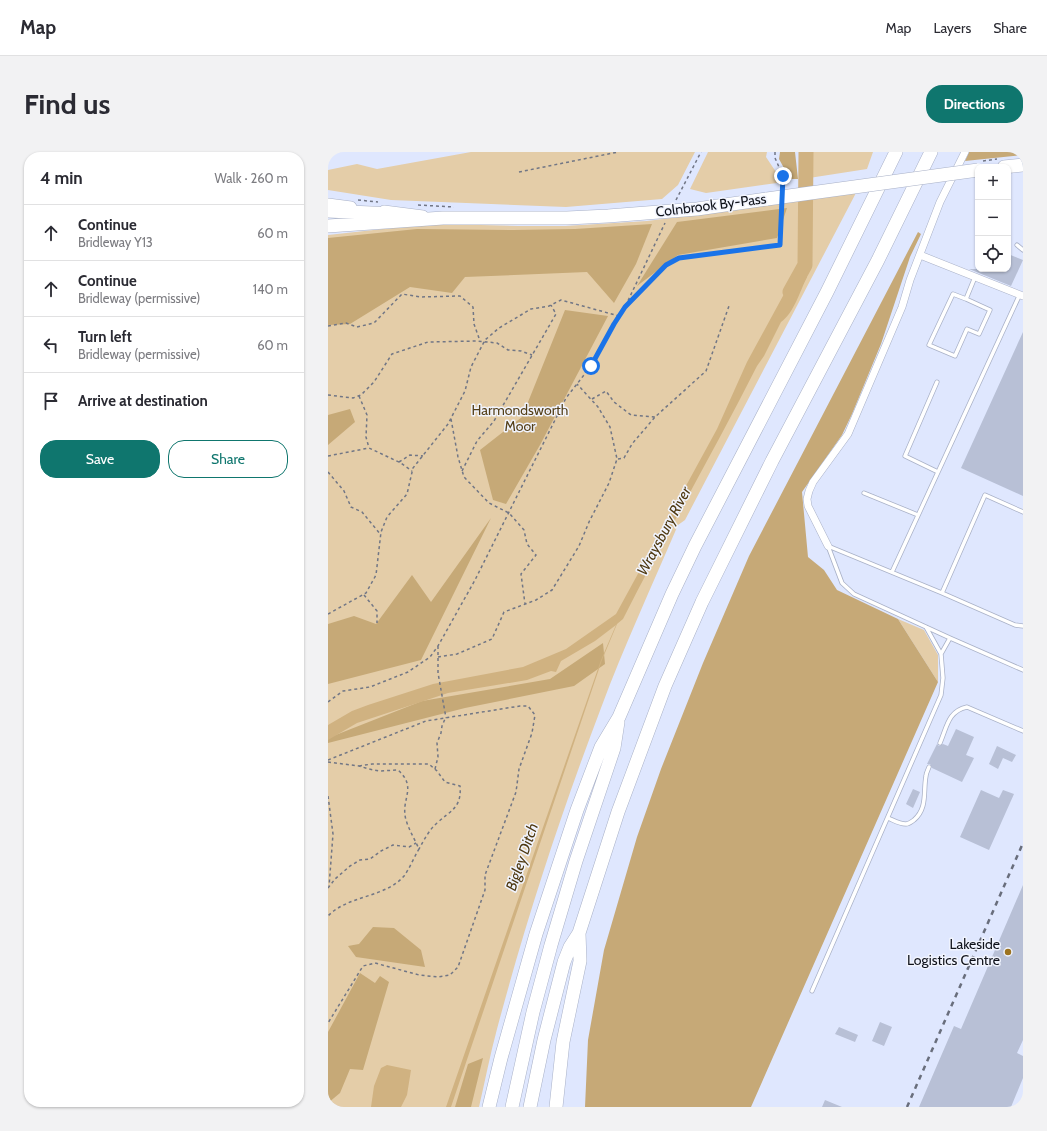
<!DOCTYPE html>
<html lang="en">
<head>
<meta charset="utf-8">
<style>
	body { margin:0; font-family:Cabin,sans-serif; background:#f2f2f3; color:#2b2b33 }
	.controls { position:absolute; right:12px; top:12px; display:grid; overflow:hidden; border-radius:8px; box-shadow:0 1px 3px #0004 }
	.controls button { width:36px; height:36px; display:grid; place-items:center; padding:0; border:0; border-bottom:1px solid #e1e1e2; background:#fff; color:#2b2b33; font:20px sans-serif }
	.stop { position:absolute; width:12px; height:12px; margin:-9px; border:3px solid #1a73e8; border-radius:50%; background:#fff }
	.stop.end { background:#1a73e8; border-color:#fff; box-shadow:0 1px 4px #0008 }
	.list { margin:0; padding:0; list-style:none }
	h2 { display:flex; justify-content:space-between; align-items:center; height:52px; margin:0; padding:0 16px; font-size:17px }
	h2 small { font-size:13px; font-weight:400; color:#7c7c81 }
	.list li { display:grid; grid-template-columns:26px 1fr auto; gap:12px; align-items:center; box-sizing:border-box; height:56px; padding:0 16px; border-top:1px solid #e1e1e2 }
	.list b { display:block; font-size:15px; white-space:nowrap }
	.list p { margin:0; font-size:13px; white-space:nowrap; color:#7c7c81 }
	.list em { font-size:13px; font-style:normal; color:#7c7c81 }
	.actions { display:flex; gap:8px; padding:12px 16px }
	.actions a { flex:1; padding:9px 0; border:1px solid #0f766e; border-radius:16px; text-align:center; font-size:14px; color:#0f766e }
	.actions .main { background:#0f766e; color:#fff }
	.icon { flex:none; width:22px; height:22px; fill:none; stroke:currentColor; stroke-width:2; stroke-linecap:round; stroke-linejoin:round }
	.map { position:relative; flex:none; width:695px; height:955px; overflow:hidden; border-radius:16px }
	header { display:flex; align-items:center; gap:24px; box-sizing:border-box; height:56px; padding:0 20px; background:#fff; border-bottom:1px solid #e1e1e2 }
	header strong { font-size:19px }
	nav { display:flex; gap:22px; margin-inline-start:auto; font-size:14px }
	.intro { display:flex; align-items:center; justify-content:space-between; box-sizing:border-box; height:96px; padding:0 24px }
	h1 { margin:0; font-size:28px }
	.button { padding:10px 18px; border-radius:16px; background:#0f766e; color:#fff; font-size:14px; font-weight:700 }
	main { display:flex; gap:24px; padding:0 24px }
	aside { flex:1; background:#fff; border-radius:16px; box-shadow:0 1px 3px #0004 }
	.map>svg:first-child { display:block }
	.green { fill:#e4cda8 }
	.forest { fill:#c6a977 }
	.water { fill:#d0b281 }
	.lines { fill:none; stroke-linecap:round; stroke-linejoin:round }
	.river { stroke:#d0b281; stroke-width:15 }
	.building { fill:#b8c0d6 }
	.lane-casing { stroke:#a9b1c7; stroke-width:5 }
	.street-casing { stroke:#a9b1c7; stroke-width:8 }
	.primary-casing { stroke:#a9b1c7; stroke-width:12 }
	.highway-casing { stroke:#a9b1c7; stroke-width:14 }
	.path { stroke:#717685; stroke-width:1.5; stroke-dasharray:3 3; stroke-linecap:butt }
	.lane { stroke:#fff; stroke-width:3.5 }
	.street { stroke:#fff; stroke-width:7 }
	.primary { stroke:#fff; stroke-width:11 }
	.highway { stroke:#fff; stroke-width:13 }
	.rail { stroke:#696e7c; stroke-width:2.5; stroke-dasharray:5 5; stroke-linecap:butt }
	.highway-bridge-casing { stroke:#a9b1c7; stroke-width:14; stroke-linecap:butt }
	.highway-bridge { stroke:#fff; stroke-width:13 }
	.route { stroke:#1a73e8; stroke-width:5 }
	.poi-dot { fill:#9c7320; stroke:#f1f4fe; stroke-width:1.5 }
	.labels { text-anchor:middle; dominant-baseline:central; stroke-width:3; stroke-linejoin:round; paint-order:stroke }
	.street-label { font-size:14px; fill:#0f121a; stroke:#f1f4fe }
	.park-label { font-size:14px; fill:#543f18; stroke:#f1f4fe }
	.poi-label { font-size:14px; fill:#0f121a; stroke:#f1f4fe; text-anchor:end }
	.water-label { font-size:15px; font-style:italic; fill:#4e3810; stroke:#f1f4fe }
</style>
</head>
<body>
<header>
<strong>Map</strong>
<nav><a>Map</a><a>Layers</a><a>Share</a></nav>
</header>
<div class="intro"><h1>Find us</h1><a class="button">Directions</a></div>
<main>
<aside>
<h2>4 min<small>Walk · 260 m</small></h2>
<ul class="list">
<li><svg class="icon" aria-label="ahead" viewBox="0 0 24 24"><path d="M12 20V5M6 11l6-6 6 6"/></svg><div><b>Continue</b><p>Bridleway Y13</p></div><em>60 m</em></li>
<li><svg class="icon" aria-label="ahead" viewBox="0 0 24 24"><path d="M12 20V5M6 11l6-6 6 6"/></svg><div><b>Continue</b><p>Bridleway (permissive)</p></div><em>140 m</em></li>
<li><svg class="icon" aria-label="left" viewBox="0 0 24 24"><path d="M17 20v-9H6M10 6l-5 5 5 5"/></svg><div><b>Turn left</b><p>Bridleway (permissive)</p></div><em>60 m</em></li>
<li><svg class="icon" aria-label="arrive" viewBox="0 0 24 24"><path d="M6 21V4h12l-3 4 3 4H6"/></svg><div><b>Arrive at destination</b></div></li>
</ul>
<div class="actions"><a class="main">Save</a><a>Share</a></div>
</aside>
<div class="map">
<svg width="695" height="955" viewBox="0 0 695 955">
	<rect width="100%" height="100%" fill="#dfe7fe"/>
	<path class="green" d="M143 0H367L350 33 334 47 238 55 63 48 0 38V18L29 12 49 17Z
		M380 0H439L438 5 450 23 449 31 378 41 362 37Z
		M484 0H545L539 17 481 26 479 15Z
		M529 39 357 368 350 373C324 434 296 494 273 556 233 661 198 768 169 877 162 903 157 929 151 955H0V83L73 75 113 72 190 74H237L319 69 407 58Z
		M570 467 596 478 610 503V530Z"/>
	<path class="forest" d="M452 0H467L470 27H462L451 7Z
		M641 0H695V3L637 9Z
		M459 56 449 86 350 103 309 134 349 70Z
		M324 72 308 112 286 151 259 120 137 125 124 141 82 135 22 172 0 173V86L89 77 185 78 247 77Z
		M590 80 593 82 582 105 553 192 524 262 514 283 474 340 480 405 496 418 509 438 570 467 610 530 423 955H257L260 888 276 798 309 685 333 617 375 511 421 404Z
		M237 158 280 164 212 293 178 352 165 348 152 298 194 265Z
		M22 257 27 270 0 293V263Z
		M163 366 93 508 0 532V472L26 464 48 472 84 423 103 450Z
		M275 491 277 512 246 534 137 556 0 591V586L94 549 222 527Z
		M45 775 66 776 93 798 97 815 28 805 20 794 31 792Z
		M32 821 47 831 52 824 61 830 35 918 22 917 12 941 0 951V880Z
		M155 906 143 955H127L140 912Z"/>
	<path class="water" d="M468 120 479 125C472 139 466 161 453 170L436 204 429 214C386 299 338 382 295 467L289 472 274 508 123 955H118L273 508 288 473 267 489 233 509 228 520 223 519 199 528 120 541 29 571 0 588V573L24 559 40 553 105 532 195 515 238 497 288 462 389 277 419 210Z
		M59 913 83 918 79 943 73 955H43L46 934 53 916Z"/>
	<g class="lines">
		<path class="river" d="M462 140 477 113 478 0"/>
	</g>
	<path class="building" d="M680 102 695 108 683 134 641 117H680Z
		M695 180V344L633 316Z
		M628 577 646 585 638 603 646 606 634 630 604 616 602 612H599L609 592 611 594 615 592 620 594Z
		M669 594 688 603 684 610 675 606 670 617 661 612Z
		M585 637 592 640 585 656 578 652Z
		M653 638 671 646 675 638 686 642 661 698 632 685Z
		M695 733V888L689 901 695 904V926L683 955H591L626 874 633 877Z
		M552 870 564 875 556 894 544 889Z
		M511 875 530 883 527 890 507 882Z
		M497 948 514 955H494Z"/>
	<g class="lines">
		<defs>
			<path id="lane" d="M689 93 695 98
				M638 147 662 158 651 182 639 177 627 204 601 193 625 142 638 147 647 125
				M609 230 577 304 610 320
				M536 341 590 363
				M500 394 614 441 657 343 695 360
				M500 394 514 431 526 442 622 486 695 518
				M564 420 692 142
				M614 441 687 473 695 474
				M613 502 622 486
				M612 591C619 575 620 559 639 555L695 579
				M560 666C565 668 571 672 578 672 581 672 583 670 586 668 600 656 595 639 598 624 598 621 600 618 601 615
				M484 839 613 543 615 526 613 502 598 475"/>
			<path id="street" d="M592 103 695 144
				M500 394 480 354 479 347 481 339 485 330 520 282 574 155 582 128 612 50 637 0"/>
			<path id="primary" d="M0 52 23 55
				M56 59 95 64"/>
			<path id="highway" d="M676 15 695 13
				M0 59 65 62
				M0 74 115 66H239L280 64 369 57 439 47
				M161 955 173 906 208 782 249 658 273 595 291 565 344 442 367 394 499 140 568 0
				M184 955 205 860 223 793 248 709 286 596 290 570
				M202 955 216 888 236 810 242 795 251 781 290 660 337 534 374 450 444 309 550 108 603 0
				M228 955 235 890 252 809 251 781"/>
		</defs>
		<use href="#lane" class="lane-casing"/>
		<use href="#street" class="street-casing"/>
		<use href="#primary" class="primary-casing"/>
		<use href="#highway" class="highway-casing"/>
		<path class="path" d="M447 0V6L455 24V35
			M655 9 669 7
			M191 20 290 0
			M30 48 50 50
			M348 48 373 0
			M90 53 126 55
			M299 154 338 113 351 106 452 93 454 56
			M0 174 18 171 29 175 46 171 74 142 92 145 132 144 145 155 146 172 152 189
			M0 243 25 246 33 243 46 230 64 202 100 190 149 189 169 191 180 198 193 199 204 203
			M31 244 39 263 38 285 41 296
			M264 247 278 239 286 250 303 263 327 265
			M123 267 130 305 136 325 161 351 181 361 196 378 199 392 208 403 193 422 197 452
			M0 304 41 296 73 311 84 319
			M290 307 296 306 304 292 327 265 378 219 401 154
			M71 310 82 303 95 304
			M134 319 149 289 166 269 228 162 223 153
			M0 320 16 339 23 355 34 360 53 383
			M36 443 49 459V471
			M0 462 38 441 48 423 53 380 59 365 79 342 85 316 120 272 137 239 143 215 157 188 171 176 203 157 221 154 233 148 291 164
			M110 494V521L118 566
			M110 505 129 502 164 487 176 460 208 448 224 438 251 394 261 370 281 331 289 307 282 275 270 255 249 232
			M0 550 15 539 42 535 80 520 102 505 110 494 147 428 238 246 263 214 286 172 297 155 337 71
			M0 608 98 569 192 554H200L207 563 204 581 191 617 188 640 157 723V738L130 815 122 823 110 825 91 823 47 811 35 814 0 871
			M0 610 31 614 41 617 51 619 70 618C90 636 72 647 78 668 81 678 87 688 91 697 86 705 82 716 76 724 57 746 20 743 0 764
			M31 614 44 612H101L109 619 117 630 132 634C134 656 122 659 109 671 101 678 96 688 91 697
			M107 617 110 605 109 591 113 581 114 574 117 567
			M0 644 5 682 1 735
			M0 736 7 727 22 714 32 708 42 707 53 699 65 693 81 695 88 691"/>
		<use href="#lane" class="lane"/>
		<use href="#street" class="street"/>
		<use href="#primary" class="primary"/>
		<use href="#highway" class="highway"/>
		<path class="rail" d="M579 955 695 691"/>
		<defs>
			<path id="highway-bridge" d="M439 47 650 18"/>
		</defs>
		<use href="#highway-bridge" class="highway-bridge-casing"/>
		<use href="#highway-bridge" class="highway-bridge"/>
	</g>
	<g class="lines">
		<path class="route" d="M263 214 286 172 297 155 338 113 351 106 452 93 455 24"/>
	</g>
	<circle class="poi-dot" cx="680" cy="800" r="4"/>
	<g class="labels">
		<g class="street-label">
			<text transform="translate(383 53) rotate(-7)">Colnbrook By-Pass</text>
		</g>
		<g class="park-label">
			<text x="192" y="258">Harmondsworth<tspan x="192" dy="16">Moor</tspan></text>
		</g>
		<g class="poi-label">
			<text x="672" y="792">Lakeside<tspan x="672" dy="16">Logistics Centre</tspan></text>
		</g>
		<g class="water-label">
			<text transform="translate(336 379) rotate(-62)">Wraysbury River</text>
			<text transform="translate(194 705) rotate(-71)">Bigley Ditch</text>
		</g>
	</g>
</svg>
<div class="controls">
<button>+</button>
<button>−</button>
<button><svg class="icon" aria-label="locate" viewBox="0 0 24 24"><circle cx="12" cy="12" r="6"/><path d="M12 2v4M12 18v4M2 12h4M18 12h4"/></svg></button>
</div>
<div class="stop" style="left:263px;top:214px"></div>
<div class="stop end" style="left:455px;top:24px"></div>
</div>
</main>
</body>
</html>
